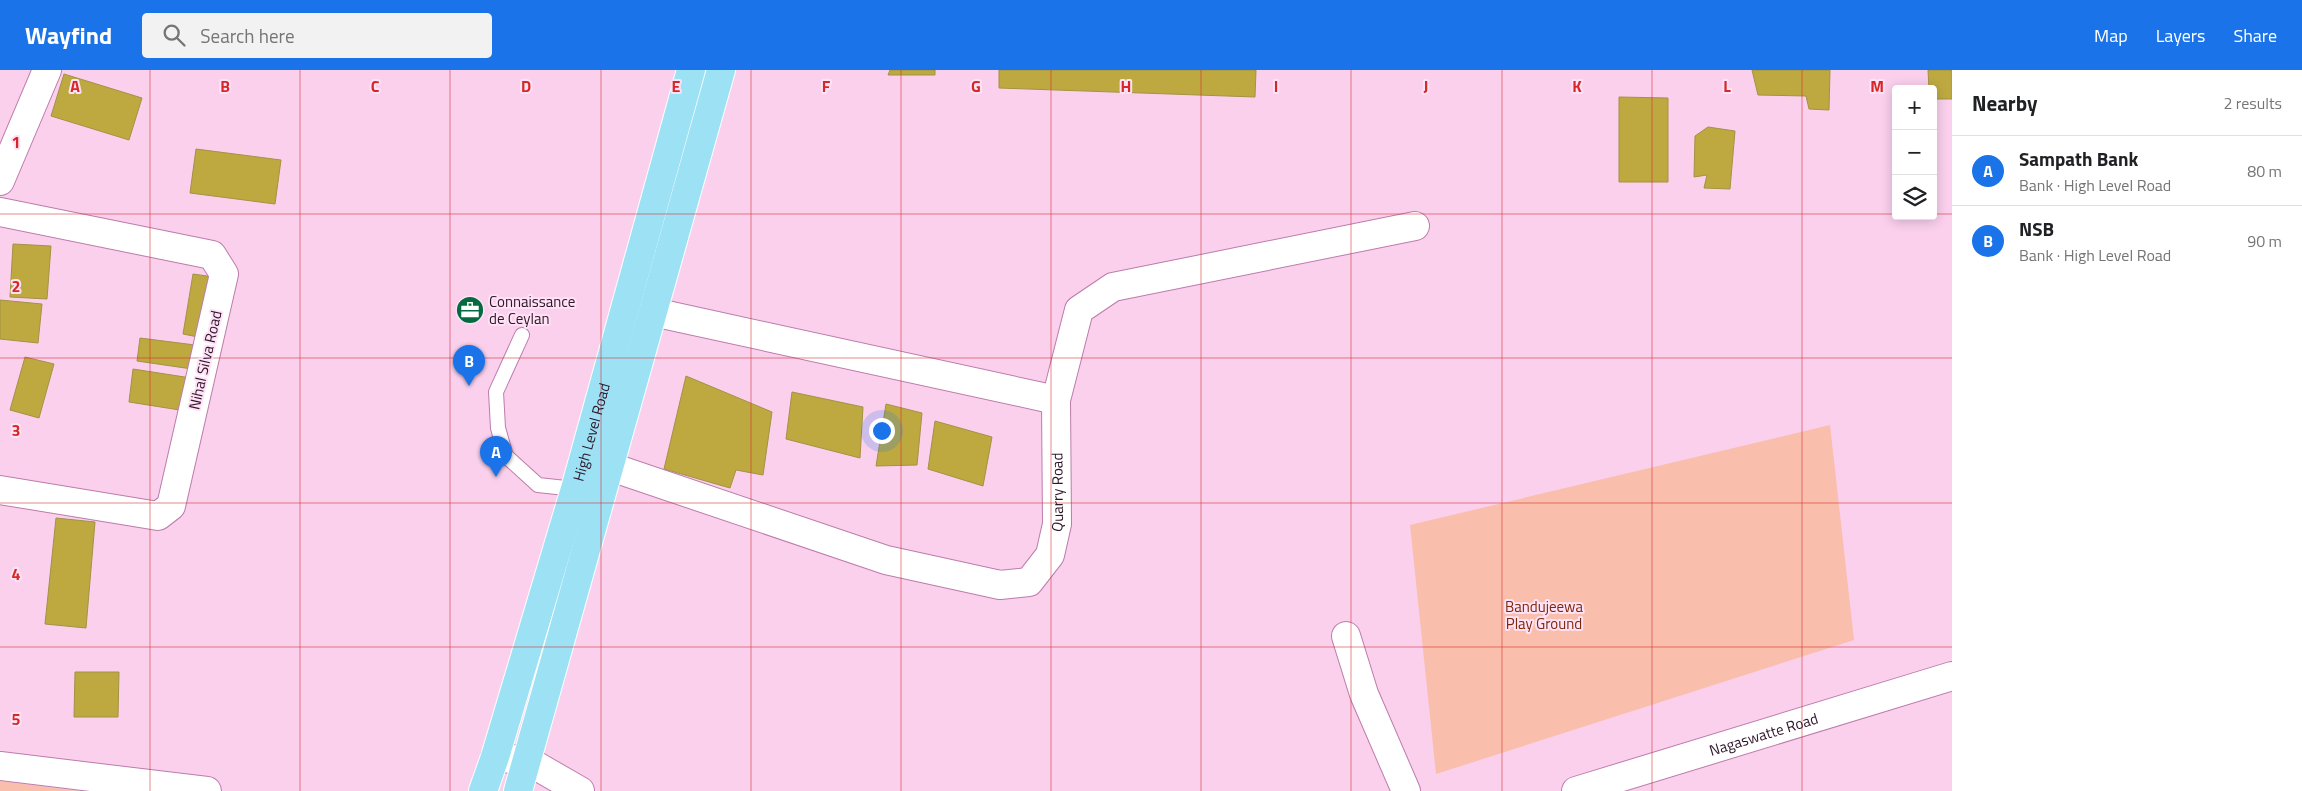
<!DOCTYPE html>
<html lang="en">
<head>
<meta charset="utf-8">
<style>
	body { margin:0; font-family:"Titillium Web",sans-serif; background:#f2f2f2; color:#202124 }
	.controls { position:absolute; right:15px; top:15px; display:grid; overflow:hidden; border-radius:5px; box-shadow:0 2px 12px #0003 }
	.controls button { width:45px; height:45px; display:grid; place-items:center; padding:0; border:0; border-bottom:1px solid #e0e0e0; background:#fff; color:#202124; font:25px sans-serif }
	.you { position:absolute; left:881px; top:360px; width:18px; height:18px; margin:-12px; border:4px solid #fff; border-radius:50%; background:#1a73e8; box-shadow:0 0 0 8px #1a73e833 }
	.badge { display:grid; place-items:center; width:32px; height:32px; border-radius:50%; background:#1a73e8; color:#fff; font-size:16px; font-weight:700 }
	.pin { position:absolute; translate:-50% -41px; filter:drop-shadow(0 1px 2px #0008) }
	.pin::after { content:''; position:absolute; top:26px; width:18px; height:15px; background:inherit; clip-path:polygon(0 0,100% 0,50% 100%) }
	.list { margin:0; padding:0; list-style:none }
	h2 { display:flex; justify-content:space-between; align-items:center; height:65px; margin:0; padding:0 20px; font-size:21px }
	h2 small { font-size:16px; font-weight:400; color:#757577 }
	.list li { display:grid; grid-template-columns:32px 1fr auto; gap:15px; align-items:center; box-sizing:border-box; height:70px; padding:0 20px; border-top:1px solid #e0e0e0 }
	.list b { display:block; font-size:19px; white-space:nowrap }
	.list p { margin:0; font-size:16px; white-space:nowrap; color:#757577 }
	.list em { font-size:16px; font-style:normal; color:#757577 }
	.icon { flex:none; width:28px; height:28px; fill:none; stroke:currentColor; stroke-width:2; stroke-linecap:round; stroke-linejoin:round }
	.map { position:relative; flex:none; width:1952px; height:721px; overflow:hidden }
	header { display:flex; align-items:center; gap:30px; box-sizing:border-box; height:70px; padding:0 25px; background:#1a73e8; color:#fff }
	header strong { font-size:24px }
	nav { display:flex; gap:28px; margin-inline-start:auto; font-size:18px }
	.search { width:350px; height:45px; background:#f2f2f2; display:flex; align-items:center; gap:12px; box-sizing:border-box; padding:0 18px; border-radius:5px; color:#757577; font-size:19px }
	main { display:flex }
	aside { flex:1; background:#fff }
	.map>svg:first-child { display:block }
	.green { fill:#fabeac }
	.building { fill:#bea941; stroke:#a29245 }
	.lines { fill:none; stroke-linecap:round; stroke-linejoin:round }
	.lane-casing { stroke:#bd7caa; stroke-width:16 }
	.street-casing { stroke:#bd7caa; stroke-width:30 }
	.highway-casing { stroke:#fff; stroke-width:30 }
	.lane { stroke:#fff; stroke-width:14 }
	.street { stroke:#fff; stroke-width:28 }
	.highway { stroke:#9de1f5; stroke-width:28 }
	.grid { fill:none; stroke:#d62828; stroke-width:1; stroke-opacity:0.55 }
	.labels { text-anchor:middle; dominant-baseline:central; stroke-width:4; stroke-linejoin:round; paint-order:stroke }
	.poi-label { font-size:15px; fill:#2e1528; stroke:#ffe2f6; text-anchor:start }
	.street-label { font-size:15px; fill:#2e1528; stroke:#ffe2f6 }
	.park-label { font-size:15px; fill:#7d2809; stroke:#ffe2f6 }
	.grid-label { font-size:16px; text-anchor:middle; font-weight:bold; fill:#d62828; stroke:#ffe2f6; stroke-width:4; stroke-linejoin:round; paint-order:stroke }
</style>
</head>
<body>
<header>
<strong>Wayfind</strong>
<div class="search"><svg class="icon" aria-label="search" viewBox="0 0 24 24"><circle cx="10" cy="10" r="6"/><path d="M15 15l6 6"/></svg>Search here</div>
<nav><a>Map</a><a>Layers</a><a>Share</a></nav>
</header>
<main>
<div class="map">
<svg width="1952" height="721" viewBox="0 0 1952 721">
	<rect width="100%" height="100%" fill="#fad0ed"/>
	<path class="green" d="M1830 355 1854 570 1436 704 1410 455Z
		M0 711 79 721H0Z"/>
	<path class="building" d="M890 0H935V5H888Z
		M999 0H1256L1255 27 999 18Z
		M1752 0H1830L1829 40 1809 39 1806 26 1758 25Z
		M1928 0H1952V29H1933V19H1929Z
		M64 4 142 28 129 70 51 46Z
		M1619 27 1668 28V112H1619Z
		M1708 57 1735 61 1730 119 1704 118 1707 105 1694 107 1695 66Z
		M196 79 281 90 275 134 190 123Z
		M13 174 51 176 47 229 10 227Z
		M193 204 214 207 203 268 183 264Z
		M0 230 42 234 38 273 0 269Z
		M140 268 195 275 192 299 137 291Z
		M25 287 54 294 39 348 10 340Z
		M133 299 191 308 186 341 129 332Z
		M686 306 772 342 763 405 736 400 730 418 664 399Z
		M792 322 863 337 860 388 786 369Z
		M886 334 922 343 917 395 876 396Z
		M935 351 992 367 983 416 928 399Z
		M56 448 95 452 86 558 45 554Z
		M75 602H119L118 647H74Z"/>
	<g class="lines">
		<defs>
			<path id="lane" d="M522 265 496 322 498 358 506 386 538 415 575 419"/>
			<g id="street">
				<path d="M0 111 47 0"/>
				<path d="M0 142 212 185 224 204 171 436 158 446 0 420"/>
				<path d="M653 242 1056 330"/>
				<path id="s1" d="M611 397 886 490 1000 515 1029 512 1050 485 1057 454 1056 330 1079 240 1113 217 1415 156"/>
				<path d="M1346 566 1364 624 1406 721"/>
				<path d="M495 687 528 691 580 721"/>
				<path d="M0 696 207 721"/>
				<path id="s2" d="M1576 721 1952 606"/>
			</g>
			<g id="highway">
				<path id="s3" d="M483 721 495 687 575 419 691 0"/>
				<path d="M518 721 721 0"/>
			</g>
		</defs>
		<use href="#lane" class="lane-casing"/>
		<use href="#street" class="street-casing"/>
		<use href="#highway" class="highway-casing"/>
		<use href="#lane" class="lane"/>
		<use href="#street" class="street"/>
		<use href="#highway" class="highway"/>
	</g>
	<path class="grid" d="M150 0V721M300 0V721M450 0V721M601 0V721M751 0V721M901 0V721M1051 0V721M1201 0V721M1351 0V721M1502 0V721M1652 0V721M1802 0V721M0 144H1896M1933 144H1952M0 288H1952M0 433H1952M0 577H1952"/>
	<defs>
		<symbol id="office-disc" viewBox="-11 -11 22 22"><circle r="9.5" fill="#046b41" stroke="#ffe2f6"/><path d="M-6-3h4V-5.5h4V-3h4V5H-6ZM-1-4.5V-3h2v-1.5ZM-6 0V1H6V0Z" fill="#fff"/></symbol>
	</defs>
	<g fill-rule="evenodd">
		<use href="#office-disc" x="454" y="224" width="32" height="32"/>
	</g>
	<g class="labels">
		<g class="poi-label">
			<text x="489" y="231">Connaissance<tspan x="489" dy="17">de Ceylan</tspan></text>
		</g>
		<g class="street-label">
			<text transform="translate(205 290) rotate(-77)">Nihal Silva Road</text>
			<text stroke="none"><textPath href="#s3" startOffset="375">High Level Road</textPath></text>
			<text stroke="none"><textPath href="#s1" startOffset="534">Quarry Road</textPath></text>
			<text stroke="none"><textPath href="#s2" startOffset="196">Nagaswatte Road</textPath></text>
		</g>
		<g class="park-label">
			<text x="1544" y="536">Bandujeewa<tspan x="1544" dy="17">Play Ground</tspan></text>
		</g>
	</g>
	<g class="grid-label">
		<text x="75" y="22">A</text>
		<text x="225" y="22">B</text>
		<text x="375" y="22">C</text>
		<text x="526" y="22">D</text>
		<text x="676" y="22">E</text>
		<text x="826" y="22">F</text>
		<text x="976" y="22">G</text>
		<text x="1126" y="22">H</text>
		<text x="1276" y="22">I</text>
		<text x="1426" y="22">J</text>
		<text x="1577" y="22">K</text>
		<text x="1727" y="22">L</text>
		<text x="1877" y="22">M</text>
		<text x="16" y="78">1</text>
		<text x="16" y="222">2</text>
		<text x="16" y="366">3</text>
		<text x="16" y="510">4</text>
		<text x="16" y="655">5</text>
	</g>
</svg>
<div class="controls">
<button>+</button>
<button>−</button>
<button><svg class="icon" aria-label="layers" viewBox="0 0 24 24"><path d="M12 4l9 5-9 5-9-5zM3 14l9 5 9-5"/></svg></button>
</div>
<div class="you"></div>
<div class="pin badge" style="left:496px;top:407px">A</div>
<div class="pin badge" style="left:469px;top:316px">B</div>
</div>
<aside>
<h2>Nearby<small>2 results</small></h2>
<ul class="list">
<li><span class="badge">A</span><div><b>Sampath Bank</b><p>Bank · High Level Road</p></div><em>80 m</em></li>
<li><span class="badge">B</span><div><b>NSB</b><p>Bank · High Level Road</p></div><em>90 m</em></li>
</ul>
</aside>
</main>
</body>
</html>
